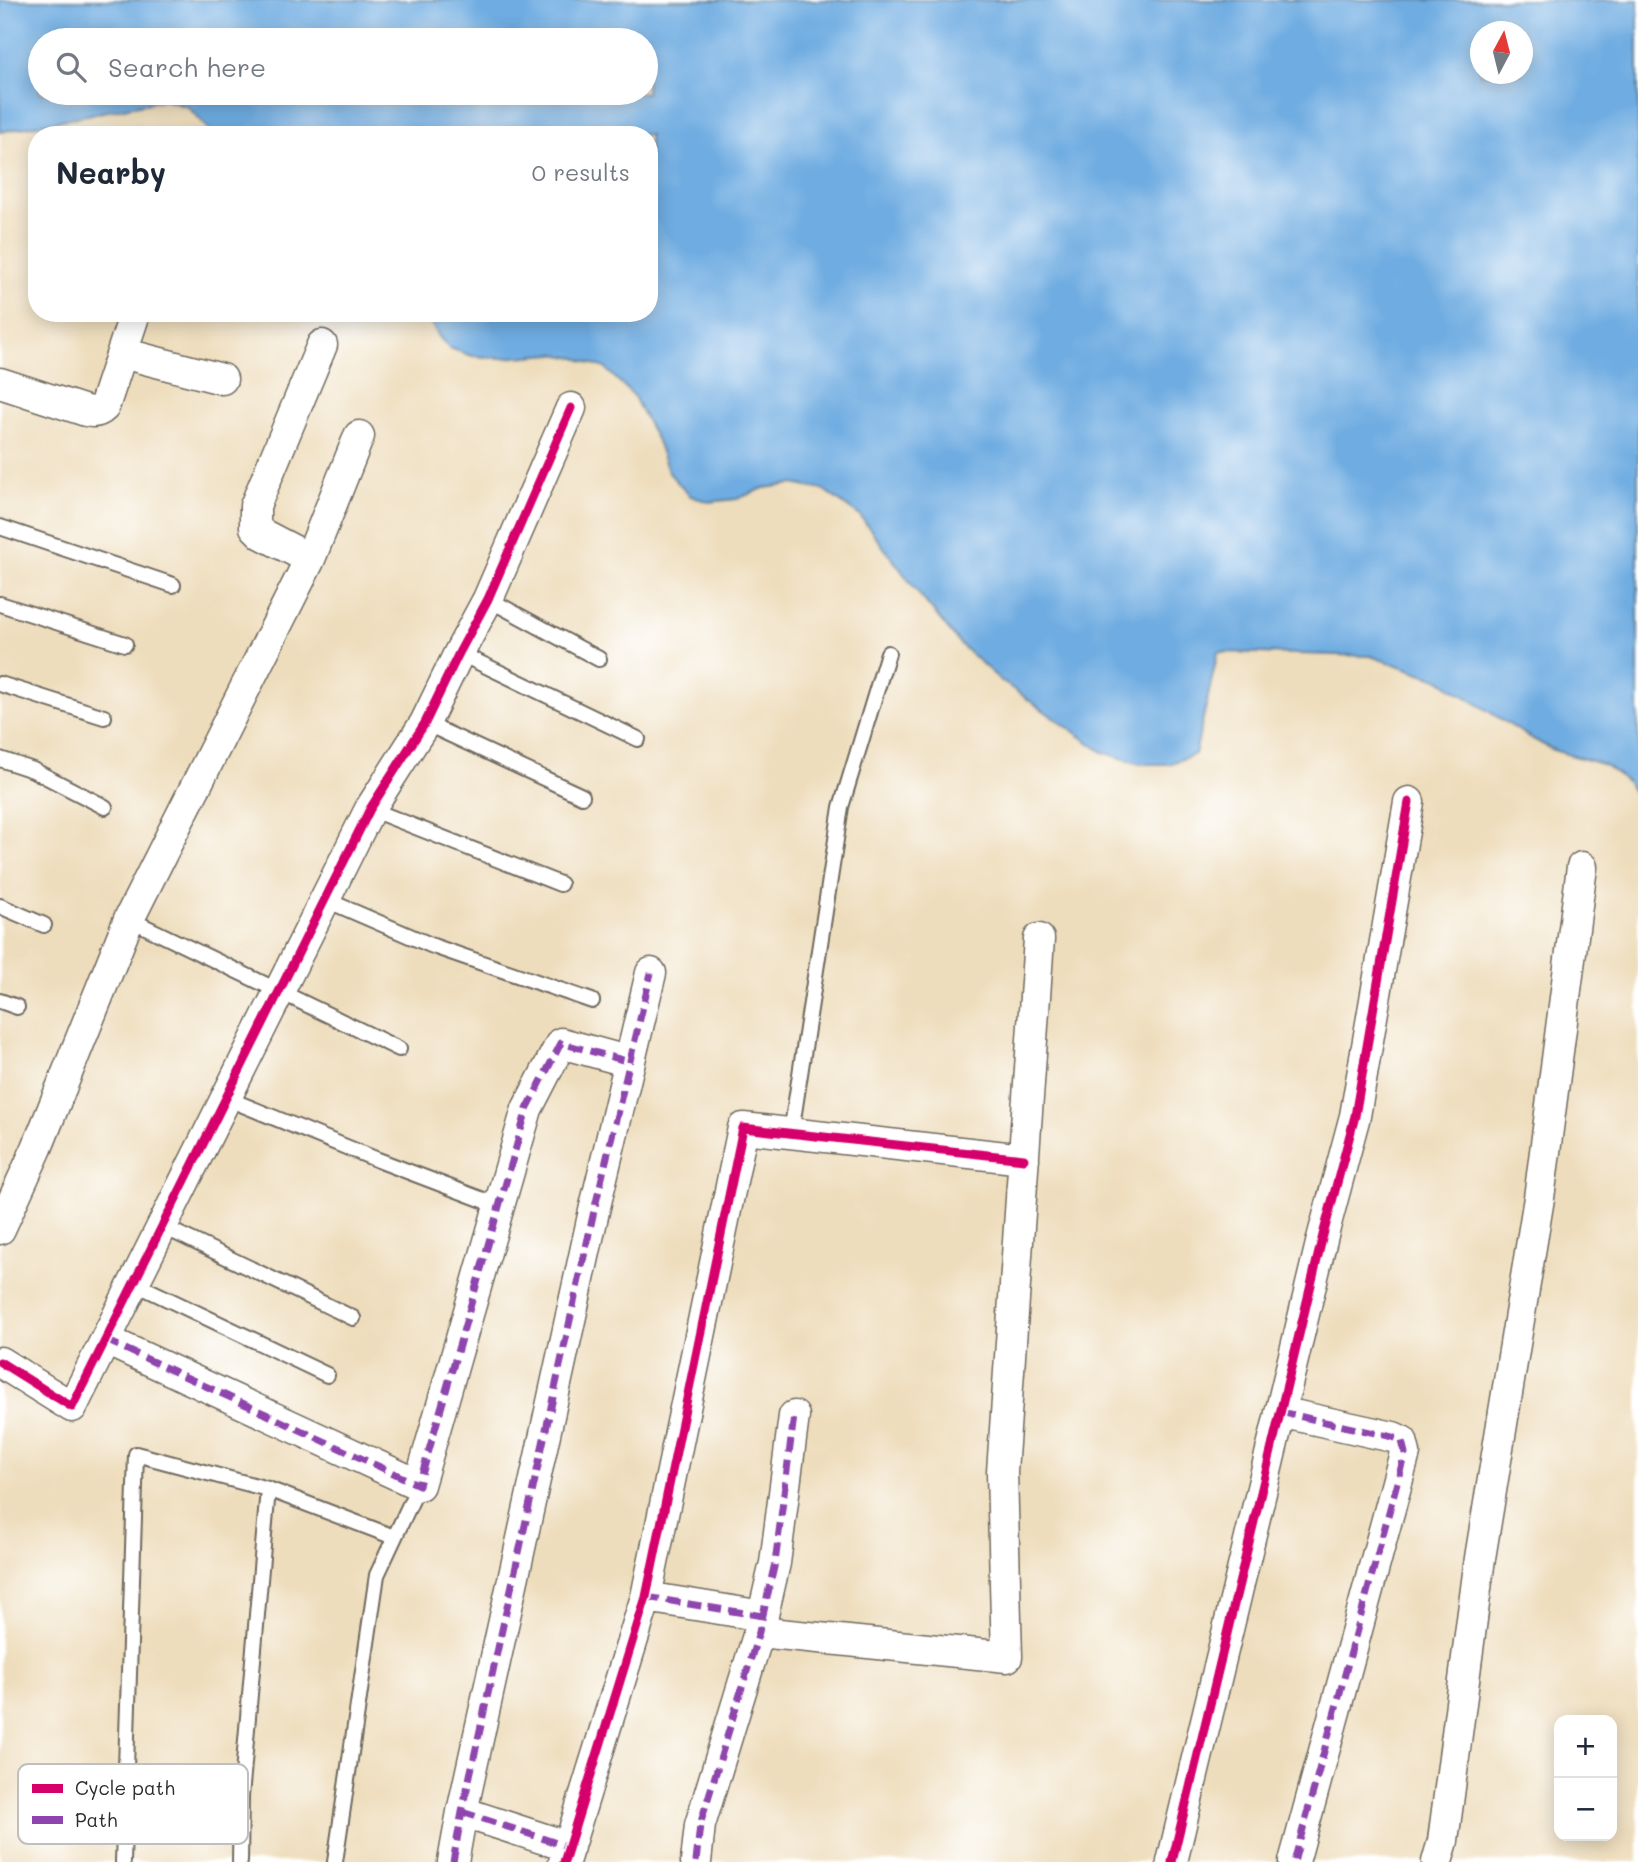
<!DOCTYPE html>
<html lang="en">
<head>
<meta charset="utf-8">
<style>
	body { margin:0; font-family:Mali,sans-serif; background:#f6f6f7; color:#1f2937 }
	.controls { position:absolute; right:21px; bottom:21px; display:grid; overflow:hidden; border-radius:14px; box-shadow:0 4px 18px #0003 }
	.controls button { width:63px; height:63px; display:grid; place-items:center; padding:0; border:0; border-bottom:2px solid #e0e1e3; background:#fff; color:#1f2937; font:35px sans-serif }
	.compass { position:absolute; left:1470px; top:21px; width:63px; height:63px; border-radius:50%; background:#fff; box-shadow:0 4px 18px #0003; rotate:7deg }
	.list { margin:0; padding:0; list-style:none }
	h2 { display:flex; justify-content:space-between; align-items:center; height:91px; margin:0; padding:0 28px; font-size:30px }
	h2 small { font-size:23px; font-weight:400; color:#747a83 }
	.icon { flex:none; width:38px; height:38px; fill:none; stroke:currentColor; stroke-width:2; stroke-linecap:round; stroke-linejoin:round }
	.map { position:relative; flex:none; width:1638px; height:1862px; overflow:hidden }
	.search { position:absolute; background:#fff; box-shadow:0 4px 18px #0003; left:28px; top:28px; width:630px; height:77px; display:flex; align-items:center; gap:18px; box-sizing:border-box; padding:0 24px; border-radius:38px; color:#747a83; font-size:26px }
	.panel { position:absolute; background:#fff; box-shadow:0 4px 18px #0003; left:28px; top:126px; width:630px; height:196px; border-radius:28px }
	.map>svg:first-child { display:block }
	.water { fill:#6eace1; stroke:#4c6c86; stroke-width:2; fill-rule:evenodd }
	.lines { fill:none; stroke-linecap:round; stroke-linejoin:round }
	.lane-casing { stroke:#6f695e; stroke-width:18 }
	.street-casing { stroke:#6f695e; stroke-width:33 }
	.lane { stroke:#fff; stroke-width:14 }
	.street { stroke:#fff; stroke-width:30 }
	.quiet { stroke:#8e44ad; stroke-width:7; stroke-dasharray:14 7; stroke-linecap:butt }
	.cycleway-casing { stroke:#fff; stroke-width:13 }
	.cycleway { stroke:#d6006c; stroke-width:9 }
	.key { fill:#fff; stroke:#bfbfbf; stroke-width:2 }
	.key-label { font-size:19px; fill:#2b2b2b }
</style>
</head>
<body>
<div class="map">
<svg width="1638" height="1862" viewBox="0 0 1638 1862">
	<rect width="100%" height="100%" fill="#fff"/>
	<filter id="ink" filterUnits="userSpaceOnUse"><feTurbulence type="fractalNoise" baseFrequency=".0143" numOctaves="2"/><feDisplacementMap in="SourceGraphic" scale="14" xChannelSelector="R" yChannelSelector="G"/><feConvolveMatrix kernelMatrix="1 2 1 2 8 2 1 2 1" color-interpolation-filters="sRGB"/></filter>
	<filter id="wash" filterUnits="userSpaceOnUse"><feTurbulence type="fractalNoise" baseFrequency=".00686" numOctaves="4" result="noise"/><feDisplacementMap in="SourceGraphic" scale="28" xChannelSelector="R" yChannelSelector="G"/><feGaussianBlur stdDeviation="1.57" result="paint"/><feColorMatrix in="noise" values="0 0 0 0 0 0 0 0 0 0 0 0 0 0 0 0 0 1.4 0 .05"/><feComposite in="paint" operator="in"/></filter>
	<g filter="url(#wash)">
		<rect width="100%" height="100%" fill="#eeddbc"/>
		<path class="water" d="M0 0H1638V799L1626 781 1605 765 1553 750 1527 736 1438 679 1370 656 1218 652 1195 754 1169 764H1140L1103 752 1000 680 960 644 919 594 860 516 824 490 792 484 764 488 737 499 709 502 690 496 669 473 656 439 633 395 605 368 576 358 554 354 502 358 472 356 449 348 439 337 430 322 427 313H649V135H212L208 129 188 107 164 100 0 132ZM1480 32H1522V74H1480ZM40 40H646V93H40Z"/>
	</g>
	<g filter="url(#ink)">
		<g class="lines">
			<defs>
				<path id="lane" d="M0 527 173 585
					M488 599 599 659
					M0 604 125 644
					M459 653 638 739
					M0 684 104 717
					M425 723 582 796
					M0 759 33 770 105 807
					M370 809 560 884
					M324 899 433 946 592 1001
					M0 906 44 925
					M129 919 399 1049
					M0 1001 17 1007
					M226 1098 378 1160 499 1206
					M791 1133 841 807 888 653
					M162 1226 353 1318
					M134 1283 327 1375
					M123 1862 136 1454 268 1489 394 1537
					M240 1862 241 1797 268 1489
					M335 1862 377 1575 419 1485"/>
				<path id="street" d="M122 353 222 379
					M0 383 86 411C93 413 98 413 104 407L135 313
					M310 559 262 534 255 527V506L322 345
					M0 1229 37 1148 129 919 310 559 359 436
					M106 1340 419 1485 527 1109 561 1043 630 1062
					M0 1362 72 1407 370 809 425 723 459 653 488 599 571 408
					M1280 1412 1393 1437 1402 1441 1405 1453 1294 1862
					M646 1597 763 1616
					M759 1632 1007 1657 1002 1472 1039 939
					M462 1812 569 1847
					M453 1862 462 1812 594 1211 651 973
					M564 1862 646 1597 743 1128 1024 1159
					M696 1862 700 1825 759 1632 775 1563 794 1416
					M1172 1862 1323 1235 1355 1116 1409 802
					M1437 1862 1443 1841 1480 1558 1539 1198 1582 867"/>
			</defs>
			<use href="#lane" class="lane-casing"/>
			<use href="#street" class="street-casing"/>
			<use href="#lane" class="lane"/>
			<use href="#street" class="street"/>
			<path class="quiet" d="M106 1340 419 1485 527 1109 561 1043 630 1062
				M1280 1412 1393 1437 1402 1441 1405 1453 1294 1862
				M646 1597 763 1616
				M462 1812 569 1847
				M453 1862 462 1812 594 1211 651 973
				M696 1862 700 1825 759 1632 775 1563 794 1416"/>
			<defs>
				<path id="cycleway" d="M0 1362 72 1407 370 809 425 723 459 653 488 599 571 408
					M564 1862 646 1597 743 1128 1024 1159
					M1172 1862 1323 1235 1355 1116 1409 802"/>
			</defs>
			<use href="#cycleway" class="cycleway-casing"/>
			<use href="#cycleway" class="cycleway"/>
		</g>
	</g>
	<rect x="18" y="1764" width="230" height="80" rx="10" class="key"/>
	<rect x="32" y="1784" width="31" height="9" fill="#d6006c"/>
	<rect x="32" y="1816" width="31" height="8" fill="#8e44ad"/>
	<g class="key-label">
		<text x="75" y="1795">Cycle path</text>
		<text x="75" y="1827">Path</text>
	</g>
</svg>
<div class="controls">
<button>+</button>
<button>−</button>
</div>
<svg class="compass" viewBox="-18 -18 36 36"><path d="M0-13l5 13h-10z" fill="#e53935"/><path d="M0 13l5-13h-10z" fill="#747a83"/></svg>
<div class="search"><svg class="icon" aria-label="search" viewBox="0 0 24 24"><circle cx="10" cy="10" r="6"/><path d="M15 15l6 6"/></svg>Search here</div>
<section class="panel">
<h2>Nearby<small>0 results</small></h2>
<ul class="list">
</ul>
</section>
</div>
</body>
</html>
